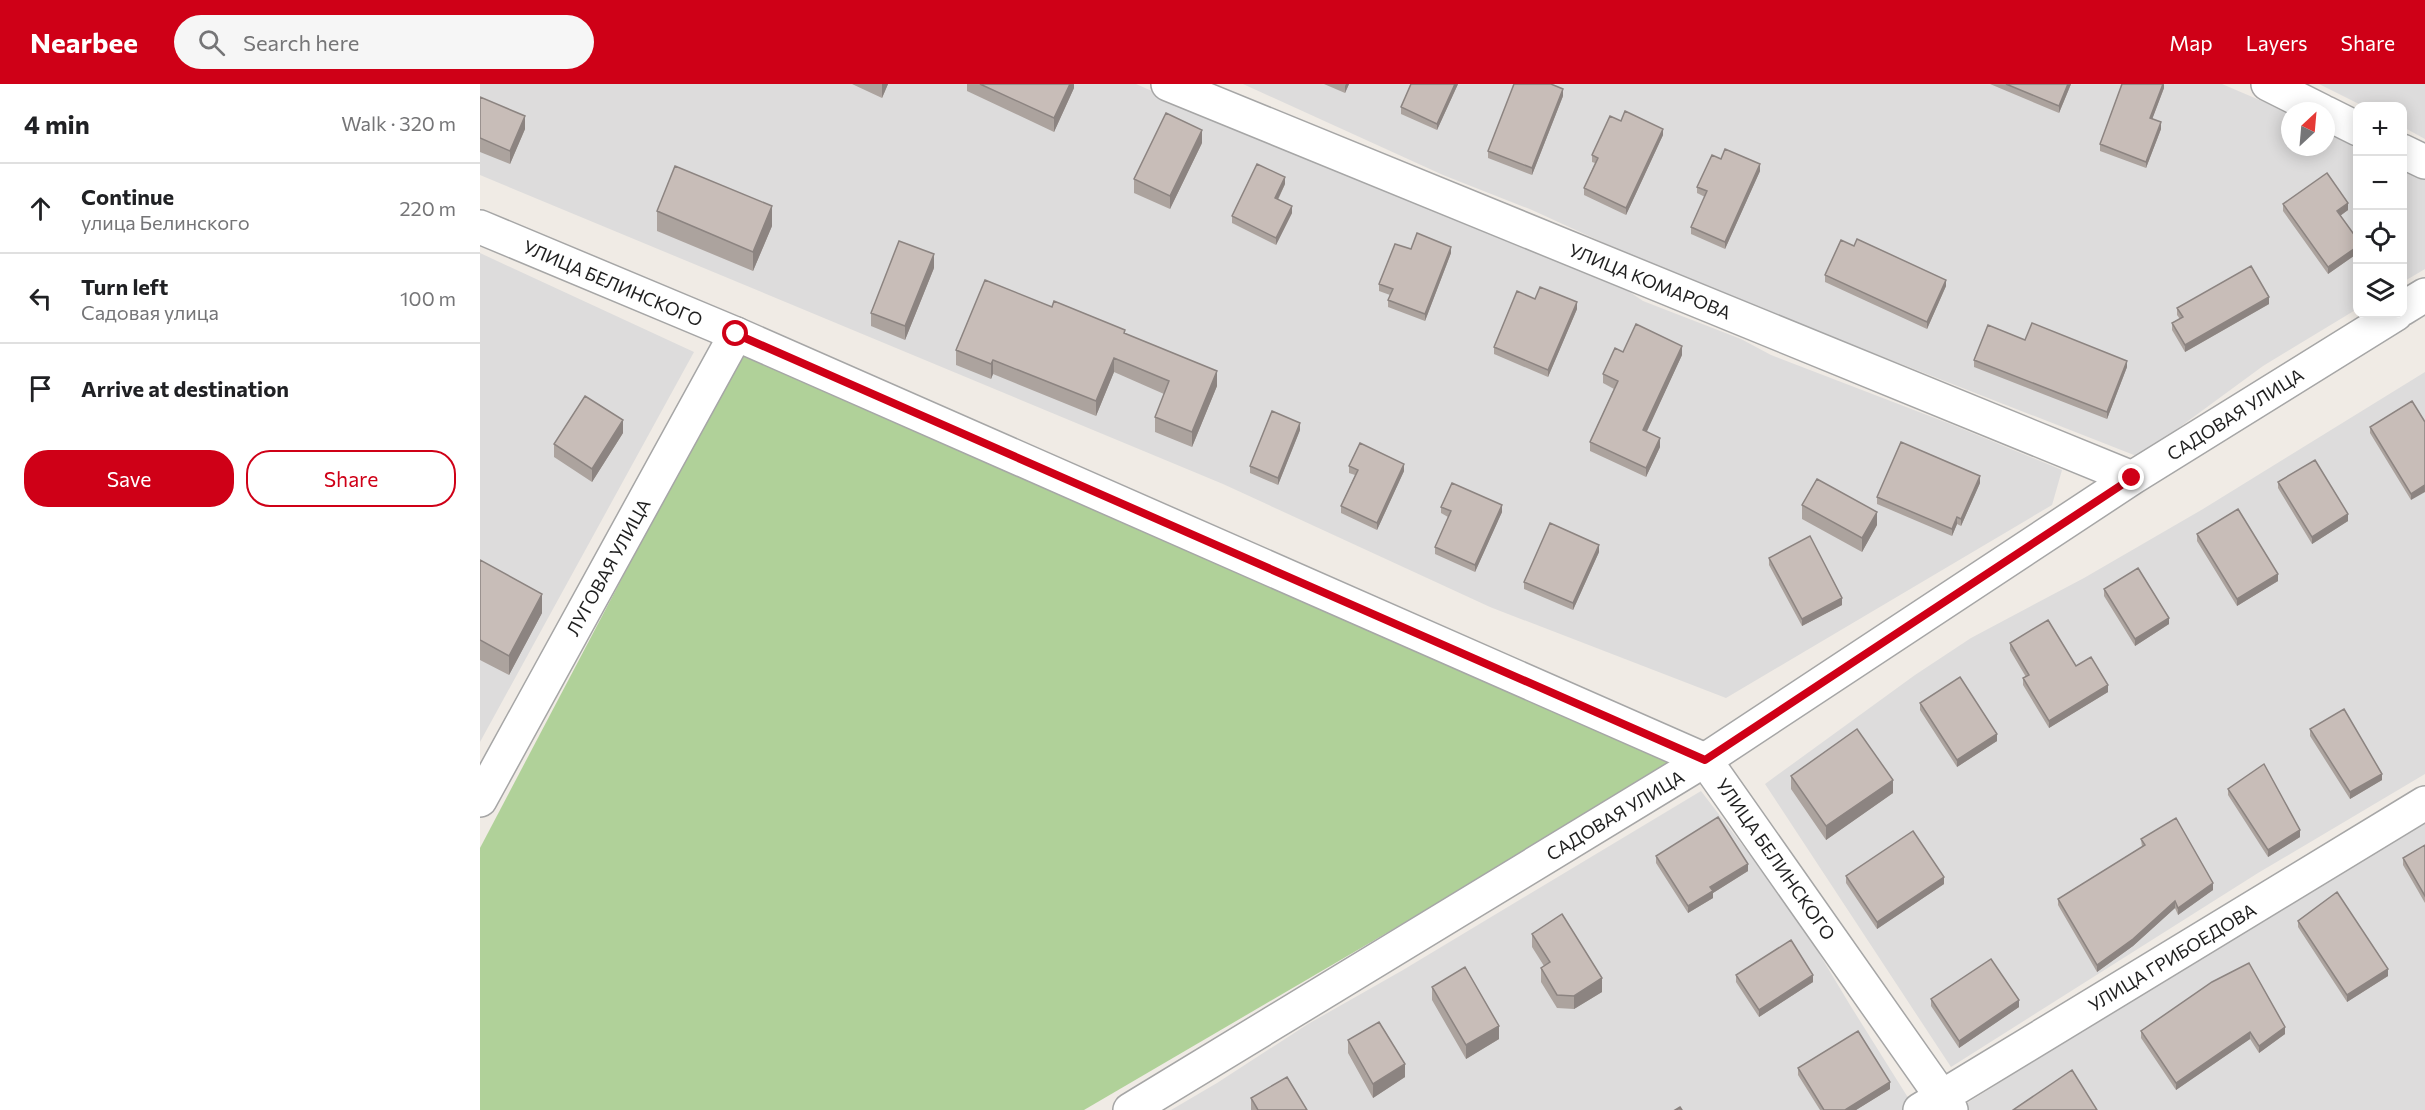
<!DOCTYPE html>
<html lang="en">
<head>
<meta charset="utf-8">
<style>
	body { margin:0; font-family:Commissioner,sans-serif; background:#f6f6f6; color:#202124 }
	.controls { position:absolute; right:18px; top:18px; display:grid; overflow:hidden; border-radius:12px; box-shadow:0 3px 15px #0003 }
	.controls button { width:54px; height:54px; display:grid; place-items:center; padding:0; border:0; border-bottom:2px solid #e0e0e0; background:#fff; color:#202124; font:30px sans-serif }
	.compass { position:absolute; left:1801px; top:18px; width:54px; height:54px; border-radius:50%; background:#fff; box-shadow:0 3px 15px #0003; rotate:26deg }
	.stop { position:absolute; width:18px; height:18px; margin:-14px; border:4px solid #cf0017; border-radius:50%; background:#fff }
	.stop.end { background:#cf0017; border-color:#fff; box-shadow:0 2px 6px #0008 }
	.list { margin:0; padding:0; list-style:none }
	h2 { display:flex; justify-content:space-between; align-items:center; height:78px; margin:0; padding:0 24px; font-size:26px }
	h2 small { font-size:20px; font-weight:400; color:#757577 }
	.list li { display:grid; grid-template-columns:39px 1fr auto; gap:18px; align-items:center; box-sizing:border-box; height:90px; padding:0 24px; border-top:2px solid #e0e0e0 }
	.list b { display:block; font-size:22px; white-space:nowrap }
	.list p { margin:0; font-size:20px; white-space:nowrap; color:#757577 }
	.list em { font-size:20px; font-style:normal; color:#757577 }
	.actions { display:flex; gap:12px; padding:18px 24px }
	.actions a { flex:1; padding:14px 0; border:2px solid #cf0017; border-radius:24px; text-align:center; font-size:21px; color:#cf0017 }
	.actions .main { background:#cf0017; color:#fff }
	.icon { flex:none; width:33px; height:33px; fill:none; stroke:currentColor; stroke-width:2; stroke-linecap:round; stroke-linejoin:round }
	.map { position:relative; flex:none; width:1945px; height:1026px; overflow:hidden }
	header { display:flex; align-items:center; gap:36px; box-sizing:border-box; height:84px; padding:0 30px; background:#cf0017; color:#fff }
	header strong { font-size:28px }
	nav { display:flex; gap:33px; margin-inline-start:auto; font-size:21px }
	.search { width:420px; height:54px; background:#f6f6f6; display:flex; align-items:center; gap:15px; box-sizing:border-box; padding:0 21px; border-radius:33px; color:#757577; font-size:22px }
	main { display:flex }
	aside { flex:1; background:#fff }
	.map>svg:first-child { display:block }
	.residential { fill:#dddcdc }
	.forest { fill:#b0d199 }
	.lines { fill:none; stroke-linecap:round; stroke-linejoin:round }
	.minor-casing { stroke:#a6a6a6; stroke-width:36 }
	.tertiary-casing { stroke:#a6a6a6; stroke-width:36 }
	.minor { stroke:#fff; stroke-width:33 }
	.tertiary { stroke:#fff; stroke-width:33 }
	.wall { fill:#aca39e }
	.shaded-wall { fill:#8c8481 }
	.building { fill:#c8bdb8; stroke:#8c8481; stroke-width:1.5 }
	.route { stroke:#cf0017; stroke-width:8 }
	.labels { text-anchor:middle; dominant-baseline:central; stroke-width:5; stroke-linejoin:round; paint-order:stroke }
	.street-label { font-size:18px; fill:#1f1f1f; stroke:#fff }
</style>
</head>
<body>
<header>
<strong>Nearbee</strong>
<div class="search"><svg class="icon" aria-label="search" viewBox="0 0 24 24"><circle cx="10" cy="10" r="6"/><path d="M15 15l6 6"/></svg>Search here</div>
<nav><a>Map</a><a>Layers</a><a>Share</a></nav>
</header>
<main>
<aside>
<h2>4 min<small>Walk · 320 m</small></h2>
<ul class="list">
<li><svg class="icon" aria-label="ahead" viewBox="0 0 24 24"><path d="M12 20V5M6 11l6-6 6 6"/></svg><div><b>Continue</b><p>улица Белинского</p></div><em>220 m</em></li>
<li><svg class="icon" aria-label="left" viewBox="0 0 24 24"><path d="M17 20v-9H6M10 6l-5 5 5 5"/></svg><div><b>Turn left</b><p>Садовая улица</p></div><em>100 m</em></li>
<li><svg class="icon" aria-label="arrive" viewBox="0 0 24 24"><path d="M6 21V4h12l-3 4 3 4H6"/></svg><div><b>Arrive at destination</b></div></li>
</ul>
<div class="actions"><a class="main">Save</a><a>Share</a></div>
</aside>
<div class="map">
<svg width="1945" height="1026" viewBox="0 0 1945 1026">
	<rect width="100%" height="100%" fill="#f0ebe5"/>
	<path class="residential" d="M0 0H656L747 40 1141 202 1163 217 1261 255 1291 271 1473 341 1582 386 1572 421 1246 614 1010 523 743 400 0 91Z
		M763 0H1742L1810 29V63H1846V46L1877 61V225L1783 282 1659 373 1240 209 1146 169 1052 126 963 91Z
		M1839 0H1945V55L1923 43 1922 22H1883Z
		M1922 83 1945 94V185L1923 198Z
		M0 169 214 268 0 658Z
		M1945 288V690L1778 789 1471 983 1285 700 1435 591 1491 554 1604 494 1723 425Z
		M1221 707 1316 831 1370 921 1432 1020 1422 1026H691L737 999 828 940 923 886Z
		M1945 734V1026H1488L1484 1021 1697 886Z"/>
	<path class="forest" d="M260 270 1199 678 604 1026H0V764Z"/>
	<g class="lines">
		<defs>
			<path id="minor" d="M688 0 1652 394
				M1788 0 1842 27
				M1846 29 1878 45
				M1922 67 1945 78
				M1922 225 1945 211
				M0 716 256 250
				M650 1026 1225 676 1652 394 1916 230
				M1440 1026 1945 719"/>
			<path id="tertiary" d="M0 143 256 250 1225 676 1471 1026"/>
		</defs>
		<use href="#minor" class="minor-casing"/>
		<use href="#tertiary" class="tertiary-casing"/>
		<use href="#minor" class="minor"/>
		<use href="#tertiary" class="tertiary"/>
	</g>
	<path class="wall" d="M372 0H408L402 14Z
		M487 0H594V4L574 48 487 7Z
		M844 0H869L865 9Z
		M931 0H978L957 46 921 30V23Z
		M1510 0H1591L1579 29Z
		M1684 0V4L1672 35 1681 45 1666 84 1620 67V60Z
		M1083 12 1052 91 1008 74V67Z
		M0 13 45 45 30 80 0 68Z
		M1141 37 1183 51 1146 131 1104 111V104L1115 79 1112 78V71Z
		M722 59 690 125 654 109V95Z
		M1241 75 1280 87 1245 165 1211 150V143L1225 113 1217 109V103Z
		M805 100 798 116 812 129 796 161 752 139V132Z
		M1803 120 1868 126 1860 132 1878 156V169L1848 190 1803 127Z
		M177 127 292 142 273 187 177 147Z
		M1374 162 1466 202 1447 245 1345 198V191Z
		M931 165 971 169 945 237 908 223V216L910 211 899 207V200Z
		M454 184 425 256 391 242V229Z
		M1055 215 1097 225 1068 293 1014 270V263Z
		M1789 220 1705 268 1692 246V239L1700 235 1697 231V224Z
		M572 223 645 249 737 302 712 363 675 348V333L684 310 634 288 616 332 513 290 511 295 476 281V266Z
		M1202 271 1166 348 1180 363 1166 393 1110 367V358L1134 305 1123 299V290Z
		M1494 276 1647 283 1627 335 1494 283Z
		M1932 317 1931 416 1890 349V343Z
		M820 346 798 401 770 389V382Z
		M143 349 112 398 74 373V360Z
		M869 382 924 387 897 446 861 429V422L875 391 869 389Z
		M1798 398 1868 437 1832 460 1798 404Z
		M1500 399 1481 442 1477 440 1472 452 1397 420V413Z
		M1322 421 1397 441 1382 468 1322 435Z
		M961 423 1022 428 995 488 955 470V463L968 433 961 429Z
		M1717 450 1798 497 1757 522 1717 457Z
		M1119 468 1093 526 1044 505V498Z
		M1289 474 1362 521 1322 542 1289 481Z
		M0 476 62 529 29 591 0 576Z
		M1624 505 1689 540 1655 562 1624 512Z
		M1530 559 1596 582 1628 608 1569 644 1543 601V594L1546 593 1530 566Z
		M1440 619 1517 657 1477 683 1440 626Z
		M1830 645 1902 696 1870 715 1830 652Z
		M1311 692 1413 709 1346 756 1311 705Z
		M1748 705 1820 753 1788 773 1748 711Z
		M1661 755 1733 806 1698 831 1695 824 1653 862 1617 888 1578 821V815L1662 763Z
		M1945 761V819L1923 781V774Z
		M1176 772 1268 787 1233 809V814L1208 829 1176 779Z
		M1366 792 1464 800 1397 845 1366 799Z
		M1818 837 1908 892 1867 918 1818 843Z
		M1052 850 1122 908 1094 925 1077 924 1061 898V884L1064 882 1052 863Z
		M1256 891 1333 898 1279 933 1256 898Z
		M1732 898 1805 950 1779 969 1770 955 1696 1006 1661 954V947Z
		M952 903 1019 955 986 975 952 916Z
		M1451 915 1539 923 1479 964 1451 922Z
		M868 956 925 993 893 1014 868 969Z
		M1318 984 1410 1005 1376 1026H1340L1318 991Z
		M771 1014 827 1026H771Z"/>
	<path class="shaded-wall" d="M402 0H408L402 14Z
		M590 0H594V4L574 48V34Z
		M866 0H869L865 9V2Z
		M975 0H978L957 46V40Z
		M1588 0H1591L1579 29V22Z
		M1683 0H1684V4L1670 41V34Z
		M1083 5V12L1052 91V84Z
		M45 32V45L30 80V67Z
		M1681 38V45L1666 84V78Z
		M1183 45V51L1146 131V124Z
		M722 46V59L690 125V112Z
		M1280 80V87L1245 165V158Z
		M805 93V100L795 121V114Z
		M1868 119V126L1857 134V127Z
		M292 122V142L273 187V168Z
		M812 122V129L796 161V154Z
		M1878 162V169L1848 190V183Z
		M971 163V169L945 237V230Z
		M454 170V184L425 256V242Z
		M1466 196V202L1447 245V238Z
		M1789 213V220L1705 268V261Z
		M1097 218V225L1068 293V286Z
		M1202 262V271L1163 356V346Z
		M634 274V288L616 332V317Z
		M513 276V290L511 295V280Z
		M1647 277V283L1627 335V328Z
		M737 287V302L712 363V348Z
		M143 336V349L112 398V385Z
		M820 339V346L798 401V394Z
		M1180 354V363L1166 393V384Z
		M924 380V387L897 446V439Z
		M1500 392V399L1481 442V435Z
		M1945 401V408L1931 416V410Z
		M1022 421V428L995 488V481Z
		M1397 428V441L1382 468V454Z
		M1868 430V437L1832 460V453Z
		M1477 433V440L1472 452V445Z
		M1119 461V468L1093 526V519Z
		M1798 490V497L1757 522V515Z
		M62 510V529L29 591V572Z
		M1362 514V521L1322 542V535Z
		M1689 534V540L1655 562V555Z
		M1628 601V608L1569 644V637Z
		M1517 650V657L1477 683V676Z
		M1902 690V696L1870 715V708Z
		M1413 696V709L1346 756V742Z
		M1820 746V753L1788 773V766Z
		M1268 780V787L1233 809V814L1208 829V822L1230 803Z
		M1464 793V800L1397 845V838Z
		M1733 799V806L1698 831V824Z
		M1695 817V824L1653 862 1617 888V881Z
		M1908 885V892L1867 918V911Z
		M1333 891V898L1279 933V926Z
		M1122 894V908L1094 925V912Z
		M1539 916V923L1479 964V957Z
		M1019 942V955L986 975V961Z
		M1805 943V950L1779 969V962Z
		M1770 948V955L1696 1006V999Z
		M925 980V993L893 1014V1000Z
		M1410 998V1005L1376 1026H1365Z"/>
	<path class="building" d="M500 0H590L574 34Z
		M931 0H975L957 40 921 23Z
		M1034 0H1071L1083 5 1052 84 1008 67Z
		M1526 0H1588L1579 22Z
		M1642 0H1683L1670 34 1681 38 1666 78 1620 60Z
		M0 13 45 32 30 67 0 54Z
		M1145 27 1183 45 1146 124 1104 104 1118 74 1112 71 1130 32 1141 37Z
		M686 29 722 46 690 112 654 95Z
		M1245 65 1280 80 1245 158 1211 143 1227 107 1217 103 1232 71 1241 75Z
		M777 80 805 93 795 114 812 122 796 154 752 132Z
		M195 82 292 122 273 168 177 127Z
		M1847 89 1868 119 1857 127 1878 156V162L1848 183 1803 120Z
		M937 149 971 163 945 230 908 216 913 205 899 200 915 160 931 165Z
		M1377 155 1466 196 1447 238 1345 191 1361 156 1374 162Z
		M419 157 454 170 425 242 391 229Z
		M1771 182 1789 213 1705 261 1692 239 1703 233 1697 224Z
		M505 196 572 223 574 217 645 246 644 249 737 287 712 348 675 333 689 297 634 274 616 317 513 276 511 280 476 266Z
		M1060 203 1097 218 1068 286 1014 263 1037 207 1055 215Z
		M1552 239 1647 277 1627 328 1494 276 1508 241 1545 256Z
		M1156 240 1202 262 1163 346 1180 354 1166 384 1110 358 1138 297 1123 290 1135 264 1143 268Z
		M105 312 143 336 112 385 74 360Z
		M1932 317 1945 338V401L1931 410 1890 343Z
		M792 327 820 339 798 394 770 382Z
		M1421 358 1500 392 1481 435 1477 433 1472 445 1397 413Z
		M880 359 924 380 897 439 861 422 878 386 869 382Z
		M1835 376 1868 430 1832 453 1798 398Z
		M1337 395 1397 428 1382 454 1322 421Z
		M972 399 1022 421 995 481 955 463 971 427 961 423Z
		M1758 425 1798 490 1757 515 1717 450Z
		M1070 439 1119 461 1093 519 1044 498Z
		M1330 452 1362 514 1322 535 1289 474Z
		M0 476 62 510 29 572 0 556Z
		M1658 484 1689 534 1655 555 1624 505Z
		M1568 536 1596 582 1611 573 1628 601 1569 637 1543 594 1549 591 1530 559Z
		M1480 593 1517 650 1477 676 1440 619Z
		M1864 625 1902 690 1870 708 1830 645Z
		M1377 645 1413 696 1346 742 1311 692Z
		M1784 680 1820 746 1788 766 1748 705Z
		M1238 733 1268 780 1230 803 1233 807 1208 822 1176 772Z
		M1696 734 1733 799 1698 824 1695 817 1653 855 1617 881 1578 815 1665 761 1661 755Z
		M1433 747 1464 793 1397 838 1366 792Z
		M1945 761V812L1923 774Z
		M1857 808 1908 885 1867 911 1818 837Z
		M1082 830 1122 894 1094 912 1077 911 1061 884 1070 878 1052 850Z
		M1311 856 1333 891 1279 926 1256 891Z
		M1511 875 1539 916 1479 957 1451 915Z
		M1769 879 1805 943 1779 962 1770 948 1696 999 1661 947 1732 898Z
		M985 883 1019 942 986 961 952 903Z
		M899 938 925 980 893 1000 868 956Z
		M1378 947 1410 998 1365 1026H1344L1318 984Z
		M1592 986 1617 1026H1533Z
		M807 993 827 1026H778L771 1014Z
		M1200 1023 1202 1026H1195Z"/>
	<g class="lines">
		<path class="route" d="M256 250 1225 676 1652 394"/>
	</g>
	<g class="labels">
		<g class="street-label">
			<text transform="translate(1170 197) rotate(22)">УЛИЦА КОМАРОВА</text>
			<text transform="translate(133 199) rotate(23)">УЛИЦА БЕЛИНСКОГО</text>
			<text transform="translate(1755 330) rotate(-32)">САДОВАЯ УЛИЦА</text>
			<text transform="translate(128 483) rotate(-61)">ЛУГОВАЯ УЛИЦА</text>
			<text transform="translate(1135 731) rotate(-31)">САДОВАЯ УЛИЦА</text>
			<text transform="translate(1296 775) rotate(55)">УЛИЦА БЕЛИНСКОГО</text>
			<text transform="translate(1692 873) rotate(-31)">УЛИЦА ГРИБОЕДОВА</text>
		</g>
	</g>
</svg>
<div class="controls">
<button>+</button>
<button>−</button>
<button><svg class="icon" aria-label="locate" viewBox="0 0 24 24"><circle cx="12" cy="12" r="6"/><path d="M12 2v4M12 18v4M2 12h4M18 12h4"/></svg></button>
<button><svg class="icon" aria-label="layers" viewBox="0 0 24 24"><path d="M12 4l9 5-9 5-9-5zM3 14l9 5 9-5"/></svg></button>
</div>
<svg class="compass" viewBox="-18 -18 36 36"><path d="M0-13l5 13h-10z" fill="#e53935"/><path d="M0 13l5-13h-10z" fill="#757577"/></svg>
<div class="stop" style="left:256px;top:250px"></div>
<div class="stop end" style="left:1652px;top:394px"></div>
</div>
</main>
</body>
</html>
